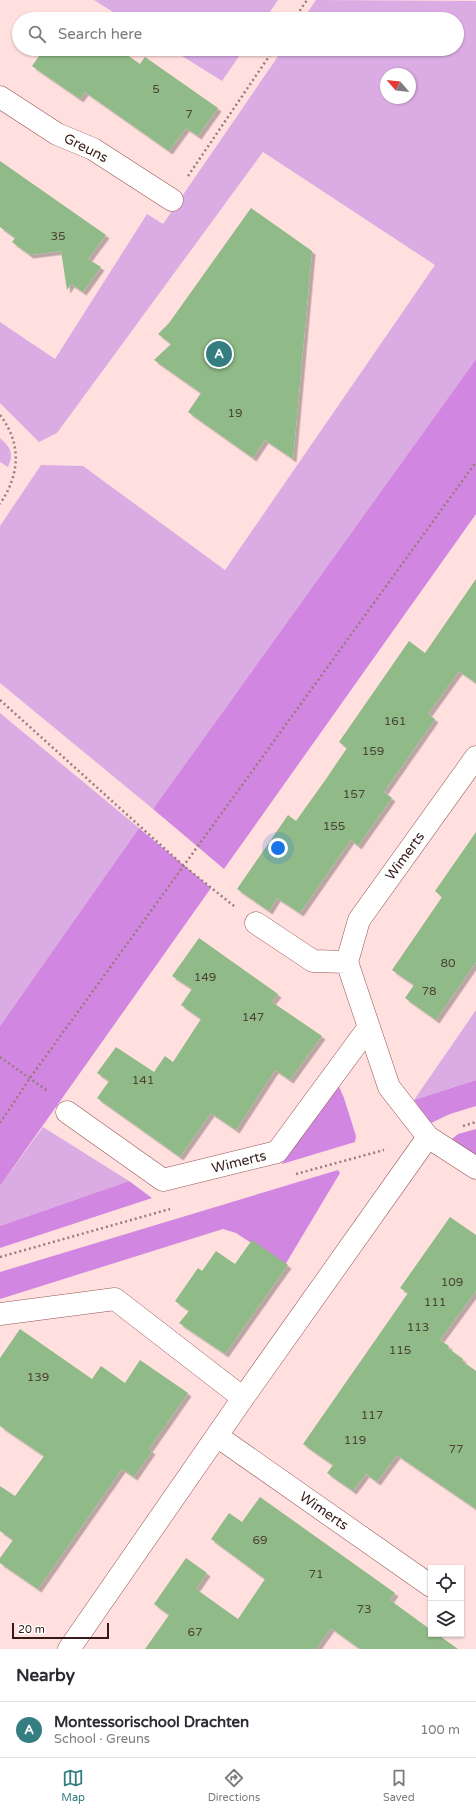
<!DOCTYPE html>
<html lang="en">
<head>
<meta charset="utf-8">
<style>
	body { margin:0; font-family:"Varela Round",sans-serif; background:#f7f7f7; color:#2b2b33 }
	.controls { position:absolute; right:12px; bottom:12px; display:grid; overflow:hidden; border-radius:0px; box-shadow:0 1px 3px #0004 }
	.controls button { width:36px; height:36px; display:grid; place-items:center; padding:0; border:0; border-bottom:1px solid #e1e1e2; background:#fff; color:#2b2b33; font:20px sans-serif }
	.compass { position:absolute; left:380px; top:68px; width:36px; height:36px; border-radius:50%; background:#fff; box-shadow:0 1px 3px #0004; rotate:298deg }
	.scale { position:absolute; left:12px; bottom:10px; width:97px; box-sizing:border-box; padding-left:4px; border:2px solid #361b1b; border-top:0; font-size:11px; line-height:14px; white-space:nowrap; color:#361b1b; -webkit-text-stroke:3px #fff; paint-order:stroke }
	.you { position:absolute; left:278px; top:848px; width:14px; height:14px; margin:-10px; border:3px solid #fff; border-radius:50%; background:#1a73e8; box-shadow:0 0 0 6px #1a73e833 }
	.badge { display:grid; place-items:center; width:26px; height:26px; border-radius:50%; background:#347d81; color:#fff; font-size:13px; font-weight:700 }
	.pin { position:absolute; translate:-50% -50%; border:2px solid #fff; box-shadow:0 1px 4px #0006 }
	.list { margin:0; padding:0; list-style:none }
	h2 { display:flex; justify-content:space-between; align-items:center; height:52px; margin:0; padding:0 16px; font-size:17px }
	h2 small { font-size:13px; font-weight:400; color:#7c7c81 }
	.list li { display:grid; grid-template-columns:26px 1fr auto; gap:12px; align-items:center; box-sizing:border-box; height:56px; padding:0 16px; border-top:1px solid #e1e1e2 }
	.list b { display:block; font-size:15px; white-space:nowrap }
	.list p { margin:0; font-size:13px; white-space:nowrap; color:#7c7c81 }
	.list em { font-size:13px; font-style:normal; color:#7c7c81 }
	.icon { flex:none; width:22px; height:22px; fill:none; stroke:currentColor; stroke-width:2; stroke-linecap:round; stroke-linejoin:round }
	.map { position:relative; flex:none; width:476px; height:1649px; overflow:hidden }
	.search { position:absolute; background:#fff; box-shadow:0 1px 3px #0004; left:12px; right:12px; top:12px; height:44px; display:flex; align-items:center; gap:10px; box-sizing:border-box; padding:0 14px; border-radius:22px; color:#7c7c81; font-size:15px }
	.sheet { height:108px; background:#fff }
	nav { display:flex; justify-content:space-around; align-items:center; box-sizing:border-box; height:56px; border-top:1px solid #e1e1e2; background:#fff; font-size:11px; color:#7c7c81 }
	nav a { display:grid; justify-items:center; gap:2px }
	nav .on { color:#347d81 }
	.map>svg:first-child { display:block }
	.green { fill:#daace3; fill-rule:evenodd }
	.forest { fill:#d186e1 }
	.building { fill:#90ba87; filter:url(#shadow) }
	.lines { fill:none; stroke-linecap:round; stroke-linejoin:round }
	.street-casing { stroke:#955555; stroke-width:23 }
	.path { stroke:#997c7b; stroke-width:2.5; stroke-dasharray:2 3; stroke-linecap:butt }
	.street { stroke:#fff; stroke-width:22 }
	.labels { text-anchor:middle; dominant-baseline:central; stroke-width:3; stroke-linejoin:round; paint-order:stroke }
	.number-label { font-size:12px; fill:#4c4336 }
	.street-label { font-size:14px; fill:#361b1b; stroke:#fff }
</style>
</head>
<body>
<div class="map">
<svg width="476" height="1649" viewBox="0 0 476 1649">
	<defs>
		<filter id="shadow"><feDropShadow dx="3.5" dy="3.5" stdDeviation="0" flood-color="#0004"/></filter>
	</defs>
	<rect width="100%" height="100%" fill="#ffe0df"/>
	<path class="green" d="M94 0H278L265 19H124Z
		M316 0 476 1V359L153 809 0 683V526L41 465 83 466 225 570 435 265 263 152 57 433 39 442 0 403V322L55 359 147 214 163 224 283 49H457V19H303ZM386 74H410V98H386Z
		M171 49H244L222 81Z
		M0 438C11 448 14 453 8 467L0 462Z
		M0 713 139 828 0 1026Z
		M476 1010V1080L414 1100Z
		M43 1127 129 1181 0 1226V1186Z"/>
	<path class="forest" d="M476 359V514L224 869 153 809Z
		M139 828 211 888 0 1186V1026Z
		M476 1080V1106L450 1114 431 1123 414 1100Z
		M337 1082 344 1098 356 1136 355 1142 282 1164 330 1087Z
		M476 1129V1155L452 1139 458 1134Z
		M338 1170 340 1173 285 1265 236 1233 223 1229 0 1299V1272Z
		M129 1181 152 1198 0 1248V1226Z"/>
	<path class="building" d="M44 49H119L140 64 145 57 218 108 198 136 186 128 169 151 85 92 80 99 32 66Z
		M0 161 106 235 88 259 101 267 83 292 71 284 67 290 61 251 30 255 12 242 15 238 0 227Z
		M251 208 312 251 293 459 265 440 253 458 188 412 201 393 154 360 171 344 158 334 169 323Z
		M476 579V683L459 671 428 714 435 719 384 792 392 798 358 846 351 840 300 913 277 898 269 911 237 889 288 815 296 821 326 779 347 748 339 742 409 641 425 653Z
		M476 832V962L436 1020 405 998 414 985 392 970 442 897 435 891Z
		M199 938 278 994 272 1002 322 1036 290 1080 275 1070 236 1130 211 1113 180 1157 97 1098 109 1081 97 1073 116 1047 154 1072 165 1056 173 1062 201 1019 181 1005 192 989 172 976Z
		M450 1217 476 1235V1291L440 1340 449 1346 448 1348 463 1359 462 1361 476 1371V1509L397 1455 377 1482 366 1474 353 1491 327 1473 333 1465 303 1444 408 1293 400 1288Z
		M252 1240 288 1265 225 1354 179 1323 189 1311 175 1301 198 1268 202 1271 216 1251 235 1264Z
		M20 1329 92 1379 101 1366 125 1383 140 1360 188 1393 149 1449 152 1451 134 1477 122 1469 38 1589 0 1563V1558L13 1540 0 1531V1486L15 1496 44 1456 0 1426V1358Z
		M260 1497 395 1593 390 1600 431 1630V1634H437L458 1649H360L331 1628 316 1649H145L169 1615 154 1604 186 1558 207 1573 196 1589 238 1619 265 1579 211 1539 229 1513 242 1522Z"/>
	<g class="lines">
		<defs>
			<path id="street" d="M0 97 57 134 93 149 172 200
				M256 923 313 961 347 962
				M67 1112 163 1180 277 1152 369 1027
				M428 1137 476 1168
				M0 1314 115 1299 243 1398
				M217 1436 431 1586
				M69 1649 243 1398 428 1137 389 1087 347 962 359 920 476 757"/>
		</defs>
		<use href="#street" class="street-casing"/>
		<path class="path" d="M294 19 307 0
			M188 176 274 49
			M0 415C22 444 20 474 0 504
			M0 700 184 866 234 906
			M0 1057 49 1092
			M0 1123 30 1078 476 462
			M463 1126 476 1122
			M296 1174 384 1150
			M0 1257 170 1209"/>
		<use href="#street" class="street"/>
	</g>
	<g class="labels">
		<g class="number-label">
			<text x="156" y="89">5</text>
			<text x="189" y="114">7</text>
			<text x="58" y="236">35</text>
			<text x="235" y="413">19</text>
			<text x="395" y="721">161</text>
			<text x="373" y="751">159</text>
			<text x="354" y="794">157</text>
			<text x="334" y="826">155</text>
			<text x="448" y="963">80</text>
			<text x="205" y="977">149</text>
			<text x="429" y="991">78</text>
			<text x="253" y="1017">147</text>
			<text x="143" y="1080">141</text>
			<text x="452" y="1282">109</text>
			<text x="435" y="1302">111</text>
			<text x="418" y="1327">113</text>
			<text x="400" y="1350">115</text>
			<text x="38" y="1377">139</text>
			<text x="372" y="1415">117</text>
			<text x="355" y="1440">119</text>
			<text x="456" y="1449">77</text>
			<text x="260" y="1540">69</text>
			<text x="316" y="1574">71</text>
			<text x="364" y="1609">73</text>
			<text x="195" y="1632">67</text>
		</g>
		<g class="street-label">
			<text transform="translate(86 148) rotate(27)">Greuns</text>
			<text transform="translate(405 856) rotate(-54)">Wimerts</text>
			<text transform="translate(239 1162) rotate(-14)">Wimerts</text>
			<text transform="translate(324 1511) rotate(35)">Wimerts</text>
		</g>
	</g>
</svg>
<div class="controls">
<button><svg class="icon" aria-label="locate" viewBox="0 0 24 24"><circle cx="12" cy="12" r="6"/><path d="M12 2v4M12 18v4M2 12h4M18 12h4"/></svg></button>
<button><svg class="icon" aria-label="layers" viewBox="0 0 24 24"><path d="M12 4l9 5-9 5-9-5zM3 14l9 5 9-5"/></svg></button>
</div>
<svg class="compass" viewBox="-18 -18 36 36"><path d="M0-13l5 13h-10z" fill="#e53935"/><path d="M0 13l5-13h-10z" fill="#7c7c81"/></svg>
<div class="scale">20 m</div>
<div class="you"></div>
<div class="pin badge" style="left:219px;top:354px">A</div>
<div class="search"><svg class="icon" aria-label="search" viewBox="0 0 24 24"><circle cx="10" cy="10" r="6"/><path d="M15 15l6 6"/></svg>Search here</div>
</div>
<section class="sheet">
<h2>Nearby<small></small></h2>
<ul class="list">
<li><span class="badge">A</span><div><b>Montessorischool Drachten</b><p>School · Greuns</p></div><em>100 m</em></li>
</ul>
</section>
<nav>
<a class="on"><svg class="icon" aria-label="map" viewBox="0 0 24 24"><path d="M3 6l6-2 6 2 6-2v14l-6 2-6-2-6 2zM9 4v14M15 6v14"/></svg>Map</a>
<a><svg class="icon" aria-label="directions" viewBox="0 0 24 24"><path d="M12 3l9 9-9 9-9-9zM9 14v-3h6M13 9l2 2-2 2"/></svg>Directions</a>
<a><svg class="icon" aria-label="saved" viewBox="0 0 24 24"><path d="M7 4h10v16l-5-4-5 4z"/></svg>Saved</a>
</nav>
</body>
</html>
